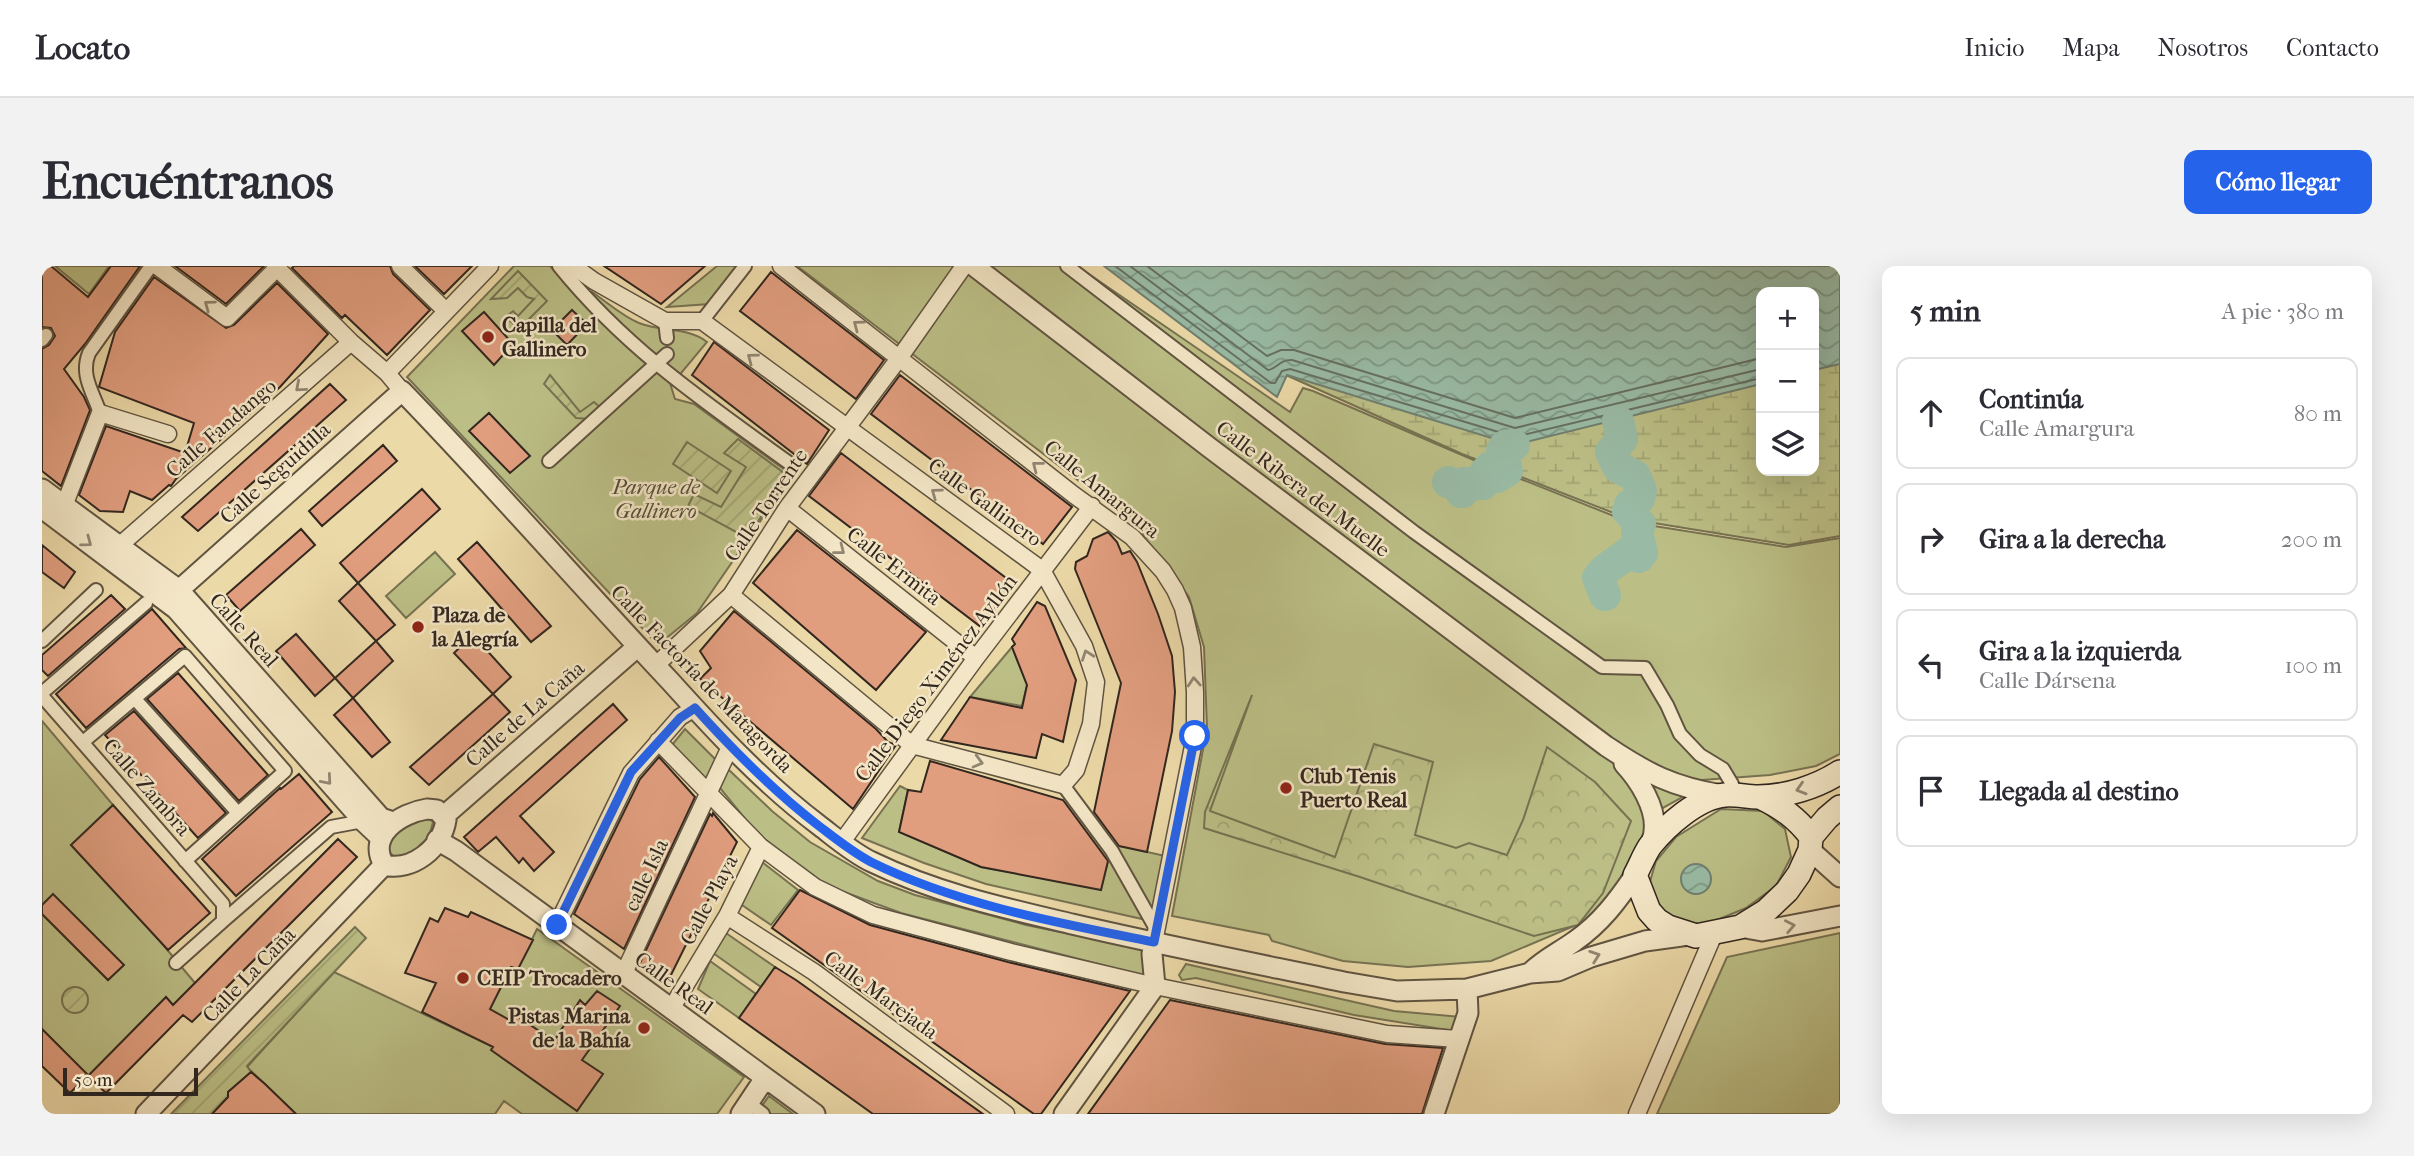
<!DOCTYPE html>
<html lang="es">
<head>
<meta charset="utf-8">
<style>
	body { margin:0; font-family:"IM FELL French Canon",serif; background:#f2f2f3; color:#2b2b33 }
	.controls { position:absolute; right:21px; top:21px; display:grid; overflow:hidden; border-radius:14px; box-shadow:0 7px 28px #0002 }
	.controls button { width:63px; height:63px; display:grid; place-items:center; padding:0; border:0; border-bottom:2px solid #e1e1e2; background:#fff; color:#2b2b33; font:35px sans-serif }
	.scale { position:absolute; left:21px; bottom:18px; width:135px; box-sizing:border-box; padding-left:7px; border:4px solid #32271f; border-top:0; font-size:19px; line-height:24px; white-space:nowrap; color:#32271f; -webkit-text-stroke:5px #f3e6c6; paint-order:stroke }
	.stop { position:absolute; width:21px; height:21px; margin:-16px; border:5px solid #2563eb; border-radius:50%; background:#fff }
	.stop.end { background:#2563eb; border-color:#fff; box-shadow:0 2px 7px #0008 }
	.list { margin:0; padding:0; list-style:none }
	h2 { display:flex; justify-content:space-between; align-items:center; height:91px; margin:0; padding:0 28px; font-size:30px }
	h2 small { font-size:23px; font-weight:400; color:#7c7c81 }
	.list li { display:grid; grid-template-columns:46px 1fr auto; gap:21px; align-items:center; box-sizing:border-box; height:112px; margin:0 14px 14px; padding:0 14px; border:2px solid #e1e1e2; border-radius:14px }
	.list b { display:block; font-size:26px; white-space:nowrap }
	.list p { margin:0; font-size:23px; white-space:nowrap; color:#7c7c81 }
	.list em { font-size:23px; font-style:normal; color:#7c7c81 }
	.icon { flex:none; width:38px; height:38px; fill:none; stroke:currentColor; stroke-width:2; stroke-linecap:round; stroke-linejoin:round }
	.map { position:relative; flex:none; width:1798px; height:848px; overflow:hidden; border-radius:14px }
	header { display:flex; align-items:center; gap:42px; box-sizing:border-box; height:98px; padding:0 35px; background:#fff; border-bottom:2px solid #e1e1e2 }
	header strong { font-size:33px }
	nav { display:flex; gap:38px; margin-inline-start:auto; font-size:24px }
	.intro { display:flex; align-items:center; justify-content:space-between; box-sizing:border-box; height:168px; padding:0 42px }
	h1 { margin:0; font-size:49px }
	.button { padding:18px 32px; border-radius:14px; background:#2563eb; color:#fff; font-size:24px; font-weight:700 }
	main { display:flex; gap:42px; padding:0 42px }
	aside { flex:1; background:#fff; border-radius:14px; box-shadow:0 7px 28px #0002 }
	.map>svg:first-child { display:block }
	.green { fill:#bbbe85; stroke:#767252; stroke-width:2 }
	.forest { fill:url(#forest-crowns); stroke:#767252; stroke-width:2 }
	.wetland { fill:url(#wetland-marsh); stroke:#767252; stroke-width:2; fill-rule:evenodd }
	.garden { fill:url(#garden-furrows); stroke:#767252; stroke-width:2 }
	.water { fill:url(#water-waves); stroke:#707f6f; stroke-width:2 }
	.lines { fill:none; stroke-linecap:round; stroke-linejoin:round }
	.shore { stroke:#667062; stroke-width:2 }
	.river { stroke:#99baa4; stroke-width:32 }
	.building { fill:#e19e7f; stroke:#32271f; stroke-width:2 }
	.pedestrian-casing { stroke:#605441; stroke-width:16 }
	.minor-casing { stroke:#605441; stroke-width:19 }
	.tertiary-casing { stroke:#605441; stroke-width:23 }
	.secondary-casing { stroke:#32271f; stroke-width:26 }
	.pedestrian { stroke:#f3e6c6; stroke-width:12 }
	.minor { stroke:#f3e6c6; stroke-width:16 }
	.tertiary { stroke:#f3e6c6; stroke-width:19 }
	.secondary { stroke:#f3e6c6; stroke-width:23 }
	.oneway { stroke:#928672 }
	.route { stroke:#2563eb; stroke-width:9 }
	.poi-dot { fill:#8f2418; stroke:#f3e6c6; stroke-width:2.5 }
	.labels { text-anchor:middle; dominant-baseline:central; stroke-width:5; stroke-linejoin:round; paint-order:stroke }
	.poi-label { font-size:21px; font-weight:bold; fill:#32271f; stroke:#f3e6c6; text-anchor:start }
	.street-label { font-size:21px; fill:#32271f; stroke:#f3e6c6 }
	.park-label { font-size:21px; font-style:italic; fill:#544d38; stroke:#f3e6c6 }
</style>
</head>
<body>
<header>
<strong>Locato</strong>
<nav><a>Inicio</a><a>Mapa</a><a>Nosotros</a><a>Contacto</a></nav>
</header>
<div class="intro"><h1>Encuéntranos</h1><a class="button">Cómo llegar</a></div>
<main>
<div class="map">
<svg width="1798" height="848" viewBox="0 0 1798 848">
	<defs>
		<pattern id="forest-crowns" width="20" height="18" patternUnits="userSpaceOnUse" patternTransform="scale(1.75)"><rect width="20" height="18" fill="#bbbe85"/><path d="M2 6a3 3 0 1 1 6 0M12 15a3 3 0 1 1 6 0" fill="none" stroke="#a1a372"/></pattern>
		<pattern id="wetland-marsh" width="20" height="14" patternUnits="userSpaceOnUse" patternTransform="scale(1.75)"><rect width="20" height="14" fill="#bbbe85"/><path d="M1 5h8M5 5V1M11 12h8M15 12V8" fill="none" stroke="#a1a372"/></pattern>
		<pattern id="garden-furrows" width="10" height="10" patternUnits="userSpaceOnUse" patternTransform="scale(1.75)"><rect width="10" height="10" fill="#bbbe85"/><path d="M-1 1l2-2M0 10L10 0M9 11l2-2" fill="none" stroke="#a1a372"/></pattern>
		<pattern id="water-waves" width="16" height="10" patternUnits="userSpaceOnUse" patternTransform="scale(1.75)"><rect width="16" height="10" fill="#99baa4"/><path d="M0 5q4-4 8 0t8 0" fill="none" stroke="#7d9785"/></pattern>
	</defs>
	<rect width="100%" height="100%" fill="#ecd9a8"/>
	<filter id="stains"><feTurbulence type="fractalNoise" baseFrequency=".00286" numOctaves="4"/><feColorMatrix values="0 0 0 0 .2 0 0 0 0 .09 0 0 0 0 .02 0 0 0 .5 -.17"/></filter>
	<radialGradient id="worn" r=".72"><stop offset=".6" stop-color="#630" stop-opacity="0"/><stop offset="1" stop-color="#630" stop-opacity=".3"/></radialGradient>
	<path class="green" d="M13 0H67L47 28Z
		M472 0H508L628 117 633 133 652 138 750 209 655 347 616 379 365 111Z
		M675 0H698L668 38 625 41Z
		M755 0H1035L1248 146 1261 122 1271 125 1441 198 1587 256 1744 281 1798 272V488L1774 500 1728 509 1660 514 1639 532 1617 544 1571 625 1544 655 1449 695 1366 701 1301 695 1230 675 1227 669 1130 650 1165 462 1162 381 1147 331 1092 257Z
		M550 26C565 36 580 50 597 57 619 66 646 61 665 76L635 112 546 33Z
		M393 286 413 308 364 352 344 330Z
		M970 381 985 419 980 440 928 431Z
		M0 455 71 539 29 579 112 668 153 717 131 739 124 731 46 810 0 763V648L66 714 81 699 0 639Z
		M643 463 676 496 664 515 630 479Z
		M686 503 730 545 768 576 836 615 873 629 984 659 1102 683 1107 711 859 647 778 617 723 577 678 522Z
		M858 520 866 524 857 566 939 601 1059 623 1068 587 1075 579 1123 590 1109 655 944 618 882 597 820 572Z
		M1679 543 1721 545 1743 563 1749 591 1734 620 1704 642 1675 654 1654 659 1635 655 1617 645 1607 619 1614 595 1634 571Z
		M385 550 391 556C387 577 374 589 353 591L348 587 346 580 358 561Z
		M716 593 756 624 729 659 697 637Z
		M495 663 702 811 675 848H480L462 835 453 848H254L205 801 292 706 441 776 448 743 469 701 476 702Z
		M681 665 733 701 719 721 671 687Z
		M1798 667V848H1615L1685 691Z
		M668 695 714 728 697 752 656 723Z
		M1144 698 1352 745 1420 751 1412 765 1312 749 1154 712 1140 714 1137 709Z
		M727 830 751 848H714Z"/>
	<path class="forest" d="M1210 429 1168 545 1293 591 1332 478 1391 496 1373 569 1414 582 1427 577 1465 589 1481 554 1505 481 1553 516 1589 555 1561 627 1536 659 1492 670 1318 611 1162 562 1163 546Z"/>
	<path class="wetland" d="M1798 0V270L1747 279 1587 253 1420 188 1244 109ZM1719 26H1772V205H1719Z"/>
	<path class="garden" d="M476 5 505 35 477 63 464 51 471 45 476 50 492 33 485 31 476 22 465 32 449 33Z
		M508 109 538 146 552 136 559 142 548 153 534 152 502 118Z
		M696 173 746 210 709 266 696 267 646 240 652 228 679 241 704 201 682 187Z
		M645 176 689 205 675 227 631 198Z
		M313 661 324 672 205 800 209 806 186 826V831L170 848H129Z
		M20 734a13 13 0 1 1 26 0a13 13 0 1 1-26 0Z"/>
	<path class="water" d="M1062 0H1798V98L1772 104V26H1719V118L1472 179 1245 109 1235 131Z
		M1639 613a15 15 0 1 1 30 0a15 15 0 1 1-30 0Z"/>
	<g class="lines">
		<path class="shore" d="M1073 0 1229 117H1233L1240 105 1248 103 1473 171 1719 112
			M1088 0 1226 104C1235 103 1238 93 1250 94L1473 162 1719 103
			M1105 0 1225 90 1239 84H1252L1473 152 1719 92"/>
		<path class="river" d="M1406 216 1415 219 1419 226H1421L1418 221 1421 217 1441 218 1442 208 1447 202 1455 211 1465 205 1460 184 1463 180 1472 179
			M1563 329 1556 312C1563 301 1576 296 1586 287L1597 291 1600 287 1595 266 1598 258 1586 245 1588 239 1597 233 1599 224 1593 210 1576 201 1569 186 1580 173 1576 155"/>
	</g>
	<path class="building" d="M0 0H9L46 31 69 0H98L43 78 22 103 42 131 48 144 19 220 0 205V83L7 79 13 70 9 62 0 61Z
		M133 0H222L184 38Z
		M252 0H348L351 8 388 44 345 89 303 49 300 52 250 2Z
		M373 0H430L402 28Z
		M562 0H663L619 38Z
		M729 6 842 94 814 133 698 45Z
		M112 11 184 62 192 59 235 17 286 68 238 121 134 213 129 220 127 219 110 234 88 225 81 246 58 245 37 229 64 160 143 187 152 157 57 121 73 66Z
		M530 44 545 58 525 79 510 64Z
		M442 46 471 78 452 99 420 65Z
		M672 76 787 164 765 198 650 109Z
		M858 109 1030 241 1001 278 829 148Z
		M288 118 304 134 156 265 140 251Z
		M447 147 488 190 468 207 427 165Z
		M341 179 355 195 280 260 267 245Z
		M799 187 972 318 939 361 767 230Z
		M380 223 398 243 316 317 298 297Z
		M259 263 273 279 198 345 184 329Z
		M755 264 884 366 834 424 711 317Z
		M1066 266 1075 276 1080 288 1088 285 1095 296 1116 348 1130 390 1133 426 1130 465 1105 586 1077 580 1052 546 1079 417 1033 303 1034 296 1045 290 1051 273Z
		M435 276 509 360 489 376 416 293Z
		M0 279 33 306 22 322 0 306Z
		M316 317 353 359 334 375 297 335Z
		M69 329 83 343 6 410 0 404V389Z
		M995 336 1003 340 1034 414 1021 476 1000 468 994 492 899 474 928 431 980 442 985 419 970 381 973 378 970 373Z
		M110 343 144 382 137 383 44 462 14 428Z
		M692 345 834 463 846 476 854 479 811 543 658 413 669 402 658 385Z
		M254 368 293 412 273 430 234 385Z
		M431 369 469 411 451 428 412 387Z
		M334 375 351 395 311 432 293 412Z
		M136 407 226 509 197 535 105 433Z
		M451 428 468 446 387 519 368 501Z
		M311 432 348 476 330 491 292 449Z
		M571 438 585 454 478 550 512 586 492 605 481 592 477 597 454 571 436 586 422 571Z
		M92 445 184 547 156 572 63 469Z
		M617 491 653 531 582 683 532 648 598 513Z
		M888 495 1021 534 1066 595 1059 624 939 601 857 566 866 524 879 526Z
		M257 508 290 546 194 630 160 593 238 522 239 523Z
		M71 539 168 647 126 684 29 579Z
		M671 547 695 576 625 717 597 699 668 548 670 550Z
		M296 573 315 591 150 756 141 749 64 827 46 810 124 731 131 739Z
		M758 624 828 659 966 696 1088 725 999 848H992L730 662Z
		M11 628 82 699 66 714 0 648V639Z
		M403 642 426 651 429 646 491 674 476 703 469 701 448 743 471 756 475 750 512 775 538 734 543 739 555 725 578 740 540 794 561 808 535 845 449 784 451 781 380 746 394 717 363 707 388 652 396 656Z
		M733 701 754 714 941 848H831L697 752Z
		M1128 734 1343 778 1401 782 1380 848H1046Z
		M0 763 46 809 28 827 0 800Z
		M209 806 223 818 254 848H170L186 831V826Z"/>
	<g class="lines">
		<defs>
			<path id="pedestrian" d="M517 0C584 83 664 137 750 199
				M1025 0 1372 266 1560 401 1603 402 1625 439 1638 468 1658 489 1681 503 1690 518
				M623 55 625 72
				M660 55 703 0
				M0 74 4 69
				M58 147C51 126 38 109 47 87L109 0
				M507 195 625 88
				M0 375 54 324
				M0 427 104 337
				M0 430 181 638V655L134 697
				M93 433 196 547
				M41 476 143 390 243 505 143 595
				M1021 519 1070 585 1113 661
				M181 655 289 561 321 555
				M707 837 721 848"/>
			<path id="minor" d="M115 0 185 52 237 0
				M233 0 309 76 345 107 360 125
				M358 0 404 45
				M531 0 552 15 623 55H660L1000 304 1042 380 1054 416 1049 458 1034 504 1021 519 870 479 689 329
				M739 0 1032 229 1090 271 1121 305 1133 324 1141 342 1150 381 1153 426V470L1112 676
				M345 107 448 0
				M22 240 58 147 126 168
				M745 242 934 392
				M77 280 309 76
				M613 400 689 329 745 242 858 91 922 0
				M616 475 719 581 773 621 831 649 969 686 1113 720 1345 768 1416 773
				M799 577 934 392 1050 240
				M685 650 772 706 964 848
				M515 659 589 507 638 451 653 442
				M582 707 688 481
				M629 743 685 650 719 581
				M1595 848 1672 668"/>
			<path id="tertiary" d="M932 0 1168 182 1564 480C1606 508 1631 521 1680 529
				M0 223 137 324 339 552 351 556
				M0 242 134 343 321 555 339 572
				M137 324 360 125C452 220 538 319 628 415 675 467 722 518 778 560 795 573 811 587 830 596 894 627 962 642 1030 658 1120 679 1211 697 1302 716L1355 725 1425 723 1488 707 1516 705 1549 691 1603 675 1647 669
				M1582 498C1597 514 1615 542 1612 565 1612 570 1609 576 1607 581
				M385 543 395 544 404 554C400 582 370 606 342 599 324 569 359 547 385 543Z
				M402 550 595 381
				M395 574 414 585 773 848
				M1768 584 1798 611
				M1698 661 1720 665 1798 650
				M1488 707C1502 693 1518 686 1533 675 1559 657 1576 634 1593 609
				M104 848 342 599
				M699 848 723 812
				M1022 848 1113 720 1110 688 1112 676
				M1392 848 1426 747 1425 723"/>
			<path id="secondary" d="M1798 506C1775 521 1743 531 1716 531 1705 531 1694 528 1683 529 1656 531 1624 560 1608 580 1602 589 1598 600 1593 609L1607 645 1615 654 1626 661 1654 670 1698 661 1724 645 1745 625 1757 608 1768 584 1769 571 1785 552 1798 541
				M1718 531C1739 541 1755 552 1769 571"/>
		</defs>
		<use href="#pedestrian" class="pedestrian-casing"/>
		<use href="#minor" class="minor-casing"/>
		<use href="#tertiary" class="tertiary-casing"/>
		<use href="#secondary" class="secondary-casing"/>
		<use href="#pedestrian" class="pedestrian"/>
		<use href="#minor" class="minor"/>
		<use href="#tertiary" class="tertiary"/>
		<use href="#secondary" class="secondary"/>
	</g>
	<defs><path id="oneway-chevron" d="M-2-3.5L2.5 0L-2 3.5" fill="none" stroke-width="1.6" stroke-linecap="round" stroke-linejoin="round" transform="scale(1.75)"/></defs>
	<g class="oneway">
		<use href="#oneway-chevron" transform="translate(167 39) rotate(-144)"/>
		<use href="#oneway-chevron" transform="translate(816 59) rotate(-143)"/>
		<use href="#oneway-chevron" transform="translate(710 92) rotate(-143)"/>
		<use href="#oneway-chevron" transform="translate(258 121) rotate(139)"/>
		<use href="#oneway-chevron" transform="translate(995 200) rotate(-142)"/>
		<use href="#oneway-chevron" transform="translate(894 227) rotate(-144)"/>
		<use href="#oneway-chevron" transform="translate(45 276) rotate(37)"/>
		<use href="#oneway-chevron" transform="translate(798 284) rotate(38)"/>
		<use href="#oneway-chevron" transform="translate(1045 389) rotate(-110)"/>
		<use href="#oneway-chevron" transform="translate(1152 416) rotate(-94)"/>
		<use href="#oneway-chevron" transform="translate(936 496) rotate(15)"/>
		<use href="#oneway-chevron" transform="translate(285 514) rotate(49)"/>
		<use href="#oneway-chevron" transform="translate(1759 523) rotate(163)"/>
		<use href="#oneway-chevron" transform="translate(1748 660) rotate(-11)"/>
		<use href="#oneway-chevron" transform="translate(1553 690) rotate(-19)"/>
	</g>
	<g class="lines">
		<path class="route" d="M515 659 589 506 638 452 653 442C691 484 731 525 777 560 794 573 810 586 829 596 916 639 1017 657 1112 676L1153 470"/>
	</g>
	<g class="poi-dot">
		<circle cx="446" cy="71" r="7"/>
		<circle cx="376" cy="361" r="7"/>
		<circle cx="1244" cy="522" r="7"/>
		<circle cx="421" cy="712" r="7"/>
		<circle cx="602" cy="762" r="7"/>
	</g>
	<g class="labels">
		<g class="poi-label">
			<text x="460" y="59">Capilla del<tspan x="460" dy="24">Gallinero</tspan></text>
			<text x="390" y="349">Plaza de<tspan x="390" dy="24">la Alegría</tspan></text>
			<text x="1258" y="510">Club Tenis<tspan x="1258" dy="24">Puerto Real</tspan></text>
			<text x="435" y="712">CEIP Trocadero</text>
			<text x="588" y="750" text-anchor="end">Pistas Marina<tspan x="588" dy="24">de la Bahía</tspan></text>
		</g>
		<g class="street-label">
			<text transform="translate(179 162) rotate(-41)">Calle Fandango</text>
			<text transform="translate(233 207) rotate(-42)">Calle Seguidilla</text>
			<text transform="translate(1060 223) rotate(39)">Calle Amargura</text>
			<text transform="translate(1261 223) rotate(37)">Calle Ribera del Muelle</text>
			<text transform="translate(943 236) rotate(36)">Calle Gallinero</text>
			<text transform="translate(724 239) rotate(-56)">Calle Torrente</text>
			<text transform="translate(852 300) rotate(38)">Calle Ermita</text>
			<text transform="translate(202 364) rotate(48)">Calle Real</text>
			<text transform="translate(894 412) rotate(-53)">Calle Diego Ximénez Ayllón</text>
			<text transform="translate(660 413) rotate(46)">Calle Factoría de Matagorda</text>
			<text transform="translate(483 448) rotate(-41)">Calle de La Caña</text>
			<text transform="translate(105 521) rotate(49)">Calle Zambra</text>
			<text transform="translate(604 609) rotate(-65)">calle Isla</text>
			<text transform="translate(667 634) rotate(-62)">Calle Playa</text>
			<text transform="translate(207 709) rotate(-46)">Calle La Caña</text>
			<text transform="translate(632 717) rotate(36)">Calle Real</text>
			<text transform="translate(839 729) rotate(36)">Calle Marejada</text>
		</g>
		<g class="park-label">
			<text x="614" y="221">Parque de<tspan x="614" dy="24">Gallinero</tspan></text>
		</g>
	</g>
	<rect width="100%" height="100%" filter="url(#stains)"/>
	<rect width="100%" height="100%" fill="url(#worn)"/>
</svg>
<div class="controls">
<button>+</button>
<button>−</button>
<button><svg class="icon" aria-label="layers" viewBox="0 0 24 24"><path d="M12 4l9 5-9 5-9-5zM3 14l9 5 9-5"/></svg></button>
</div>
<div class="scale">50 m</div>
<div class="stop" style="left:1153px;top:470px"></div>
<div class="stop end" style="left:515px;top:659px"></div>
</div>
<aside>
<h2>5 min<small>A pie · 380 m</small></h2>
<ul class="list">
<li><svg class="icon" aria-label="ahead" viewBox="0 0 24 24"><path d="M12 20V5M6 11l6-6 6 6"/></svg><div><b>Continúa</b><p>Calle Amargura</p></div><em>80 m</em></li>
<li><svg class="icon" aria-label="right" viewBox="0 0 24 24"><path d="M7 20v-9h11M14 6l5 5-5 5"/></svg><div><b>Gira a la derecha</b></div><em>200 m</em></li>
<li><svg class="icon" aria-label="left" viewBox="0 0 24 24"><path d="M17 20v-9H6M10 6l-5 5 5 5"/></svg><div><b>Gira a la izquierda</b><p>Calle Dársena</p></div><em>100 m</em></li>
<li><svg class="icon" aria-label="arrive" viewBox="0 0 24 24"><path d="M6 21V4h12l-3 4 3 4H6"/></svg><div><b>Llegada al destino</b></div></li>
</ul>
</aside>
</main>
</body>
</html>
